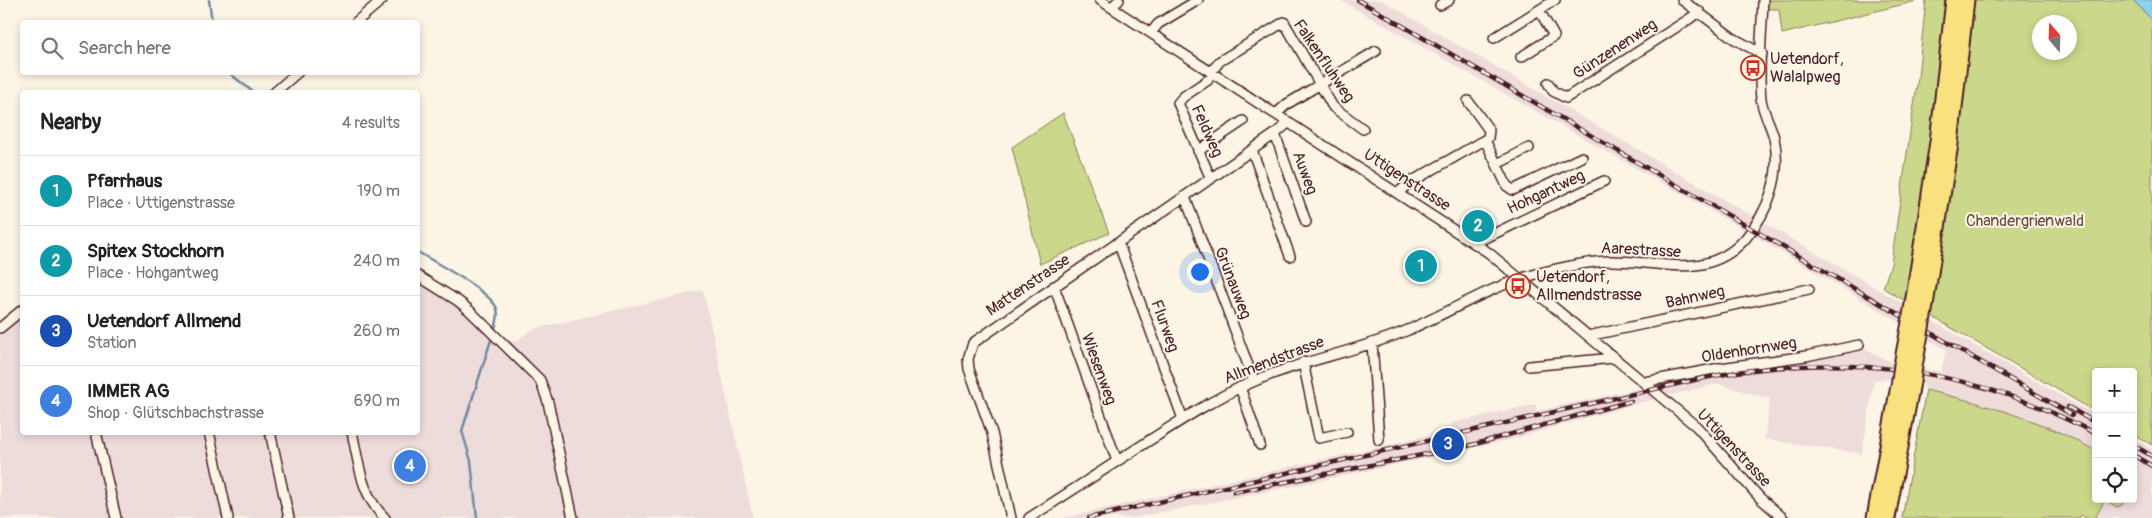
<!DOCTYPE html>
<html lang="en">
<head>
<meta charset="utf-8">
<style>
	body { margin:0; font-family:Pangolin,sans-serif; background:#f2f2f2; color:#222 }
	.controls { position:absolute; right:15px; bottom:15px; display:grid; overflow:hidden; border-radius:5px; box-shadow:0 2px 8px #0003 }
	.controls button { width:45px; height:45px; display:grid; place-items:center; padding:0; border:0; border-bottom:1px solid #e0e0e0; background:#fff; color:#222; font:25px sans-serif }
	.compass { position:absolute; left:2032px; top:15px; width:45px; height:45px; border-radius:50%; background:#fff; box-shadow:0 2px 8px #0003; rotate:341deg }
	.you { position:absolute; left:1199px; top:271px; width:18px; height:18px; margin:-12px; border:4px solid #fff; border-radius:50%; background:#1a73e8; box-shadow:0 0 0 8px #1a73e833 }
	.badge { display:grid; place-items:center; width:32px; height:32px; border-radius:50%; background:#111827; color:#fff; font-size:16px; font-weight:700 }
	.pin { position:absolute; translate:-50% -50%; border:2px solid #fff; box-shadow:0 1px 5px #0006 }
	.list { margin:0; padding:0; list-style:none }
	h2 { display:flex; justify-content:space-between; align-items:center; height:65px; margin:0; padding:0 20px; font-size:21px }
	h2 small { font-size:16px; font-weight:400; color:#767676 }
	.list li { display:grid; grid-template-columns:32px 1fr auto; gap:15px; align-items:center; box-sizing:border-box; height:70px; padding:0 20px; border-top:1px solid #e0e0e0 }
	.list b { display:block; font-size:19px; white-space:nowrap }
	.list p { margin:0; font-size:16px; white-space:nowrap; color:#767676 }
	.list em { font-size:16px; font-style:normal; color:#767676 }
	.icon { flex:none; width:28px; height:28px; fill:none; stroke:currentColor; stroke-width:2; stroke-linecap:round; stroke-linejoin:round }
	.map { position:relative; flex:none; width:2152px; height:518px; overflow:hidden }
	.search { position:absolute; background:#fff; box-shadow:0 2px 8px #0003; left:20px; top:20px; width:400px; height:55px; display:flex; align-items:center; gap:12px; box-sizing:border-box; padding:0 18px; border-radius:5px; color:#767676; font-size:19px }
	.panel { position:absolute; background:#fff; box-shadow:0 2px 8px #0003; left:20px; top:90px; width:400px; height:345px; border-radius:5px }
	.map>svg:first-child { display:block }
	.built { fill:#eedcdb }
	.green { fill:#cbd78a; stroke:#8a7b5a; fill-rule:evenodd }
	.water { fill:#8dd2ef; stroke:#728aa1 }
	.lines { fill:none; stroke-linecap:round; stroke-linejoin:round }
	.stream { stroke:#728aa1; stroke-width:2.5 }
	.minor-casing { stroke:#4a1f2b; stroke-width:12 }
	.motorway-casing { stroke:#4a1f2b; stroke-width:19 }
	.minor { stroke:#fcf5e5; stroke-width:9 }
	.motorway { stroke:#fae180; stroke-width:15 }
	.rail-casing { stroke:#4a1f2b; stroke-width:4.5 }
	.rail { stroke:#fcf5e5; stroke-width:2.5; stroke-dasharray:8; stroke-linecap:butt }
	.motorway-bridge-casing { stroke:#4a1f2b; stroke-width:19; stroke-linecap:butt }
	.motorway-bridge { stroke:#fae180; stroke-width:15 }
	.labels { text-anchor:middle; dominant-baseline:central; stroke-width:4; stroke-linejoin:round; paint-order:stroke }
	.street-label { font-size:16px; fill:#4a1f2b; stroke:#fcf5e5 }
	.poi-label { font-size:16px; fill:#4a1f2b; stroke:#fcf5e5; text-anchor:start }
	.park-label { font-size:16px; fill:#6a4d43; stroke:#fcf5e5 }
</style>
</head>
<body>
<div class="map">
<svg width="2152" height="518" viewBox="0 0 2152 518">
	<rect width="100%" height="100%" fill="#fcf5e5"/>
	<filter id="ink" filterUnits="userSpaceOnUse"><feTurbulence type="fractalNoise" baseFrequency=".02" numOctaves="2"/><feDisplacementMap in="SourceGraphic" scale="10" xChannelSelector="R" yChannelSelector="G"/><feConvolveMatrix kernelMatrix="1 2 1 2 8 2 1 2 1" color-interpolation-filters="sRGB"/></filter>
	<g filter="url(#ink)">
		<path class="built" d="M1340 0H1381L2096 416V451L1994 407 1926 390 1922 383 1890 379 1874 380 1862 454 1764 439 1770 399 1718 384 1639 403 1513 439 1324 480 1133 518H1063L1379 447 1452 429 1451 423 1518 408 1536 404 1537 411 1641 388 1644 382 1859 345 1893 363 1941 372 1946 350 1896 320 1734 224Z
			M418 272 462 299 508 342 517 341 529 331 537 328 703 290 753 518H0V328L22 310V432H418Z
			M2133 438 2152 449V518H2095L2105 500 2122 505 2125 499H2133V485L2139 476 2133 472Z"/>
		<path class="green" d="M1768 0H1921L1782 34 1779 9H1768Z
			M1926 0H2133L2152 20V445L2133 434V372H2096V412L1883 288 1891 264 1918 77ZM2040 22H2070V52H2040Z
			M1063 113 1109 233 1040 264 1012 147Z
			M1926 390C1985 404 2042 420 2096 451V499H2125L2122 505 2117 507 2105 500 2095 518H2086L2081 515 2079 518H1902Z"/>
		<path class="water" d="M2133 0H2152V20Z"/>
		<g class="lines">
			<path class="stream" d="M209 0 212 22
				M228 72 253 92
				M418 252C434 262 492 292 497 309 499 315 497 322 495 328
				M477 518 471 461 462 431 491 340"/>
			<defs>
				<path id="minor" d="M1100 0 1489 253 1697 427 1760 498 1783 518
					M1682 0 1733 38 1762 54
					M1440 5 1449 0
					M1112 7 1119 0
					M356 22 382 0
					M1151 33 1158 24 1198 0
					M1494 38 1555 0
					M1521 57 1554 36 1539 10
					M1211 72 1220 61 1284 22 1333 107 1363 129
					M1208 80 1183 97 1178 103 1211 179
					M1548 83 1553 91 1566 98 1700 12
					M275 92 298 72
					M1276 114 1287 104 1376 51
					M1275 134 1306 222
					M1485 140 1507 186 1513 190 1582 157
					M1252 150 1290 256
					M1198 151 1243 121
					M1497 164 1529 148
					M1398 193 1409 183 1488 138 1489 130 1468 101
					M1185 197 1254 381
					M1118 242 1183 419
					M1475 243 1604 181
					M418 276 458 301 469 310 540 380 548 402 573 518
					M1054 286 1117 461
					M0 328 22 310
					M1588 336 1809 289
					M1372 343 1379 440
					M1303 362 1319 438 1347 432
					M1529 366 1614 358
					M1644 382 1720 368 1806 356 1859 345
					M1240 387 1260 445
					M96 432 116 518
					M209 432 228 518
					M270 432 289 518
					M352 432C359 464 361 495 385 518
					M1011 518 992 433 969 369 968 359 973 343 1275 134 1289 122
					M1029 518C1068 493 1107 468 1147 442 1180 421 1213 399 1250 383 1301 360 1357 352 1408 330 1450 312 1491 286 1536 274 1559 268 1584 262 1608 261 1656 259 1706 283 1745 239 1769 211 1782 175 1774 138 1771 125 1763 113 1761 99 1758 69 1762 30 1763 0"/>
				<path id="motorway" d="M1914 298 1938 142 1954 0
					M1925 305 1950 144 1966 0
					M1902 365 1909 328
					M1914 366 1920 334
					M1875 518 1900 380
					M1887 518 1912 382"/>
			</defs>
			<use href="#minor" class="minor-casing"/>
			<use href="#motorway" class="motorway-casing"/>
			<use href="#minor" class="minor"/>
			<use href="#motorway" class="motorway"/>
			<defs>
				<path id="rail" d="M1358 0 2072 415
					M2068 407 2096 423
					M2133 445 2152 456
					M2133 455 2152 466
					M1234 492 1468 446 1631 401
					M1089 518 1699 379C1839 350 1970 366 2096 434"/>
			</defs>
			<use href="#rail" class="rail-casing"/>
			<use href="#rail" class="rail"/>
			<defs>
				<path id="motorway-bridge" d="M1909 328 1914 298
					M1920 334 1925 305
					M1900 380 1902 365
					M1912 382 1914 366"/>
			</defs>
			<use href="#motorway-bridge" class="motorway-bridge-casing"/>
			<use href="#motorway-bridge" class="motorway-bridge"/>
		</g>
	</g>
	<defs>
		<symbol id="bus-ring" viewBox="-11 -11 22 22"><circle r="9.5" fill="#fcf5e5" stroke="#c8321e" stroke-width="1.5"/><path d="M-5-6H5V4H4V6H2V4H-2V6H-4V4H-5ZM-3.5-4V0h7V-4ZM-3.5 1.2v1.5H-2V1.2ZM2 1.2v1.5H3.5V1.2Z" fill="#c8321e"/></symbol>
	</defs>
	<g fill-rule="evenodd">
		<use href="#bus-ring" x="1739" y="54" width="28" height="28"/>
		<use href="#bus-ring" x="1504" y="272" width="28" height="28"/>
	</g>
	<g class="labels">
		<g class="street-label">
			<text transform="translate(1615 49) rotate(-33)">Günzenenweg</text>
			<text transform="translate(1324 61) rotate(56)">Falkenfluhweg</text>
			<text transform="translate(1207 131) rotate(66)">Feldweg</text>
			<text transform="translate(1305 173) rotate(70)">Auweg</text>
			<text transform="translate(1407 180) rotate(33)">Uttigenstrasse</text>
			<text transform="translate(1546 192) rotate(-25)">Hohgantweg</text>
			<text transform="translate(1641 250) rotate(3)">Aarestrasse</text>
			<text transform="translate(1233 283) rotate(69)">Grünauweg</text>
			<text transform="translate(1028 285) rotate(-34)">Mattenstrasse</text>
			<text transform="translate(1695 297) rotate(-12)">Bahnweg</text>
			<text transform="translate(1165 326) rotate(70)">Flurweg</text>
			<text transform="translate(1749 350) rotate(-9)">Oldenhornweg</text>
			<text transform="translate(1274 360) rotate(-21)">Allmendstrasse</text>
			<text transform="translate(1099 369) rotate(70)">Wiesenweg</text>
			<text transform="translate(1734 448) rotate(47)">Uttigenstrasse</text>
		</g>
		<g class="poi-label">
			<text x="1770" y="59">Uetendorf,<tspan x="1770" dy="18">Walalpweg</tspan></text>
			<text x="1536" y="277">Uetendorf,<tspan x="1536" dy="18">Allmendstrasse</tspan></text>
		</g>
		<g class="park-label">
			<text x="2025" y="221">Chandergrienwald</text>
		</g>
	</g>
</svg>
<div class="controls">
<button>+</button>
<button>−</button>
<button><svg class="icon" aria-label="locate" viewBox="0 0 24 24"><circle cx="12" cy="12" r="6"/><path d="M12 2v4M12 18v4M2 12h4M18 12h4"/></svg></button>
</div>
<svg class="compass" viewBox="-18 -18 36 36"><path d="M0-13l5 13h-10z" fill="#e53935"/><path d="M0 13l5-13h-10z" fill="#767676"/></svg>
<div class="you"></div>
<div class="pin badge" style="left:1421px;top:266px;background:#0f9aa8">1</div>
<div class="pin badge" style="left:1478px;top:226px;background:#0f9aa8">2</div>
<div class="pin badge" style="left:1448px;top:444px;background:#1a4fb4">3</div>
<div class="pin badge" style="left:410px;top:466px;background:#3f7fe0">4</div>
<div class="search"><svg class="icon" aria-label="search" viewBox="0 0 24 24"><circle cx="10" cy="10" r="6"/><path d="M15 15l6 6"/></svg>Search here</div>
<section class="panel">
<h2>Nearby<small>4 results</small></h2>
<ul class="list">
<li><span class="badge" style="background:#0f9aa8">1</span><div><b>Pfarrhaus</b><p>Place · Uttigenstrasse</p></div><em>190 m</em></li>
<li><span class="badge" style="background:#0f9aa8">2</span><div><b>Spitex Stockhorn</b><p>Place · Hohgantweg</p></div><em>240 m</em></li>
<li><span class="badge" style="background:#1a4fb4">3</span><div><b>Uetendorf Allmend</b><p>Station</p></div><em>260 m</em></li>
<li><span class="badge" style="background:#3f7fe0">4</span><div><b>IMMER AG</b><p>Shop · Glütschbachstrasse</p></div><em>690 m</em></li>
</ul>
</section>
</div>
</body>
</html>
